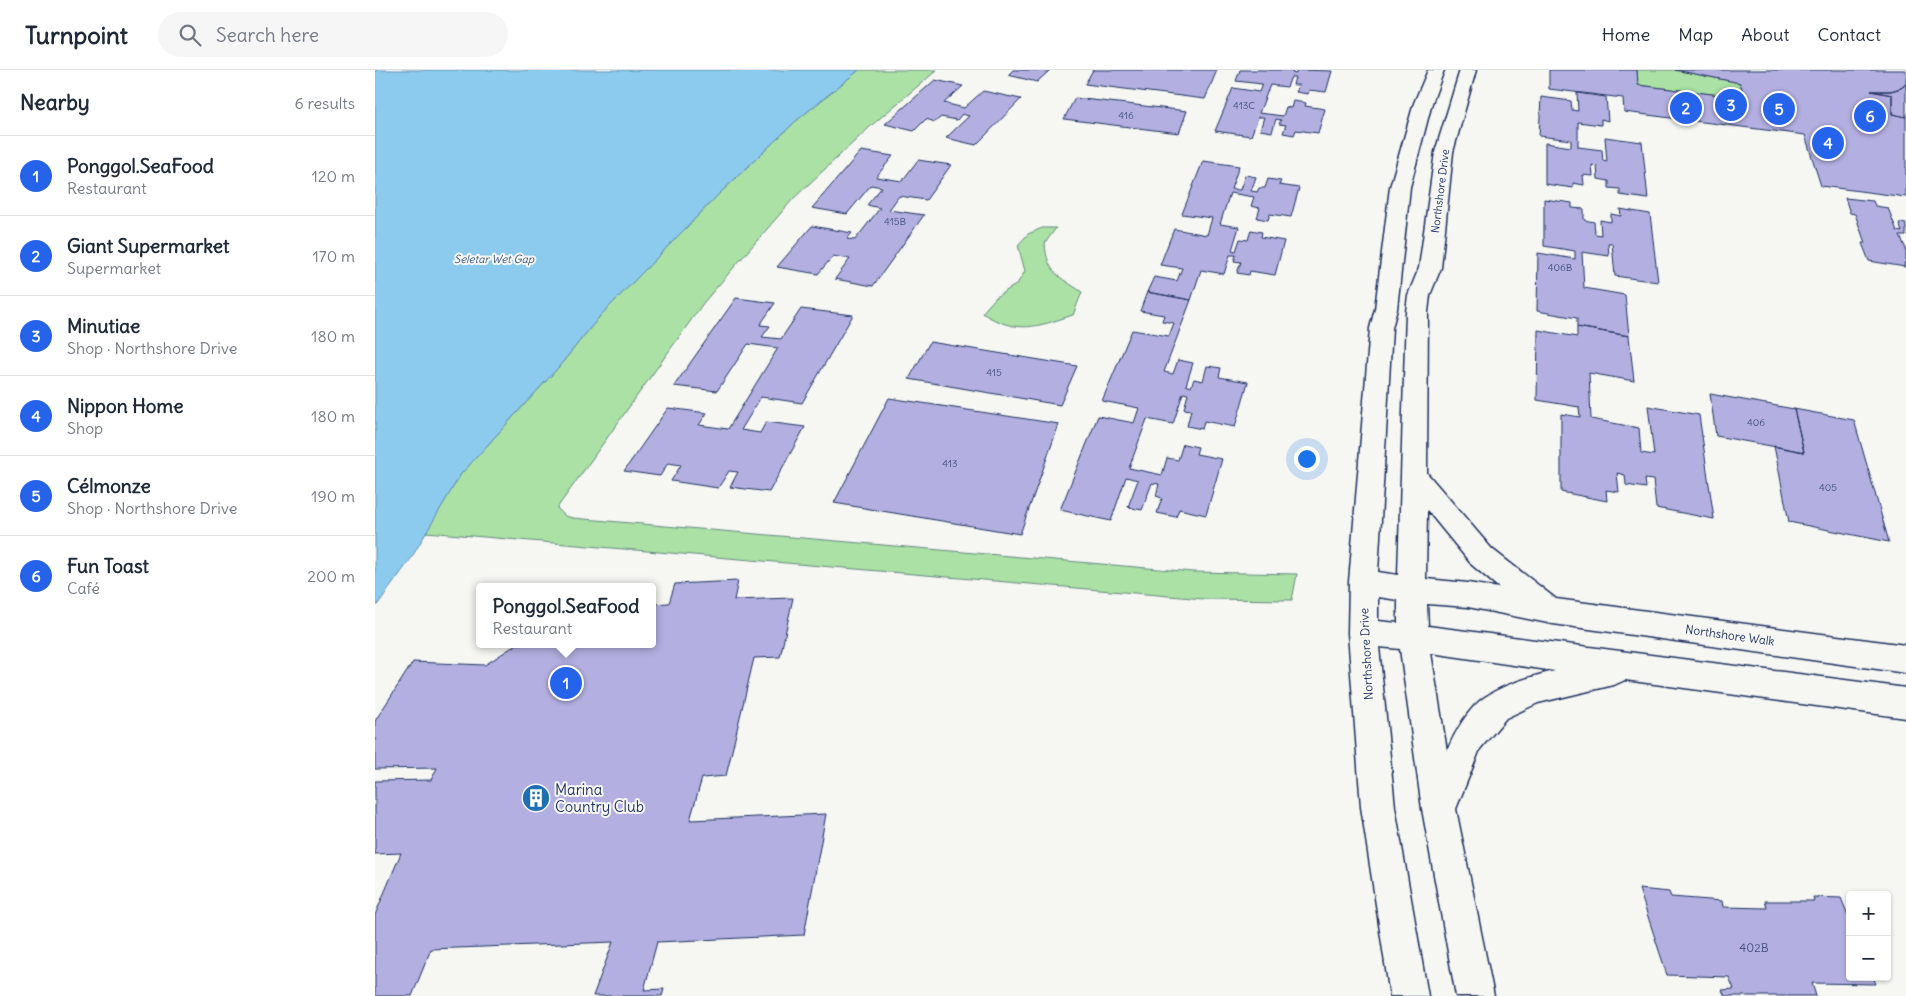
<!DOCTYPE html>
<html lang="en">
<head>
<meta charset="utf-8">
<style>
	body { margin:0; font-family:Delius,sans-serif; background:#f6f6f7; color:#1f2937 }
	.controls { position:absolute; right:15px; bottom:15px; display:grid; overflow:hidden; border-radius:5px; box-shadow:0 1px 4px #0004 }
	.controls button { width:45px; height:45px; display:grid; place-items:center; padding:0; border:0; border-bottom:1px solid #e0e1e3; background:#fff; color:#1f2937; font:25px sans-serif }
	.you { position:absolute; left:931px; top:388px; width:18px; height:18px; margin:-12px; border:4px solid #fff; border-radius:50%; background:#1a73e8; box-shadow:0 0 0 8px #1a73e833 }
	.badge { display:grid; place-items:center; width:32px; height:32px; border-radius:50%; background:#2563eb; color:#fff; font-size:16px; font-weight:700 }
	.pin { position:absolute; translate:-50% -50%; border:2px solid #fff; box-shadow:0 1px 5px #0006 }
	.popup { position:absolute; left:101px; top:513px; width:180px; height:65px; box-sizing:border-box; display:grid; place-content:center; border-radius:5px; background:#fff; filter:drop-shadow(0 1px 4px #0005); font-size:16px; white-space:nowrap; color:#747a83 }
	.popup b { font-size:19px; color:#1f2937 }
	.popup::after { content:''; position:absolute; left:50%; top:100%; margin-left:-10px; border:10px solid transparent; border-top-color:#fff }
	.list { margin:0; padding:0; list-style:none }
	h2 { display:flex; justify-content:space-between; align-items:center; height:65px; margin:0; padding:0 20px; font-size:21px }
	h2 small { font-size:16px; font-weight:400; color:#747a83 }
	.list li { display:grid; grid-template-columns:32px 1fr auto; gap:15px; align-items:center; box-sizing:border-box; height:80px; padding:0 20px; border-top:1px solid #e0e1e3 }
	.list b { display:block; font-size:19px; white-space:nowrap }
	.list p { margin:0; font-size:16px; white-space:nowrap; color:#747a83 }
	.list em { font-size:16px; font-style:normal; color:#747a83 }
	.icon { flex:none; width:28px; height:28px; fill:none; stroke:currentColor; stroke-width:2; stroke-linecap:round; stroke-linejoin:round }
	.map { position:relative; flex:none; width:1531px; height:926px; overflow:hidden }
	header { display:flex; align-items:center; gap:30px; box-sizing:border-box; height:70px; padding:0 25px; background:#fff; border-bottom:1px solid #e0e1e3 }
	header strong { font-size:24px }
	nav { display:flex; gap:28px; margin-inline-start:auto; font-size:18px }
	.search { width:350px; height:45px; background:#f6f6f7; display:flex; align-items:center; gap:12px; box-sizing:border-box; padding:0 18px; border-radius:28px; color:#747a83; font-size:19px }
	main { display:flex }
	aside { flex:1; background:#fff }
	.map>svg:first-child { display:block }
	.green { fill:#abe1a4; stroke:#638881 }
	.water { fill:#8ccbed; stroke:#5f8db4 }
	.building { fill:#b3b0e1; stroke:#1b2f5e }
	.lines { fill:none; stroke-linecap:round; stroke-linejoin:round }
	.minor-casing { stroke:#1b2f5e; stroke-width:3 }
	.minor { fill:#f6f6f2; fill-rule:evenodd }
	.labels { text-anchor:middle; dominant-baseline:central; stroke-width:4; stroke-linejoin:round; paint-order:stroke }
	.number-label { font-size:10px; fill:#414f7f }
	.far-street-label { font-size:11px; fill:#1b2f5e; stroke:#f6f6f2 }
	.far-water-label { font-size:11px; font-style:italic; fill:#375682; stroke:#f6f6f2 }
	.street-label { font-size:12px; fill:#1b2f5e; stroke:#f6f6f2 }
	.near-number-label { font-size:12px; fill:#414f7f }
	.near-poi-label { font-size:15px; fill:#1b2f5e; stroke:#f6f6f2; text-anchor:start }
</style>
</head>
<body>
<header>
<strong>Turnpoint</strong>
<div class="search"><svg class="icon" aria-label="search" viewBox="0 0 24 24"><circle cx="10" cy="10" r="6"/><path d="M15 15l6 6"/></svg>Search here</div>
<nav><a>Home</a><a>Map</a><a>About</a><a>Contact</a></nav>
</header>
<main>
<aside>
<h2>Nearby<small>6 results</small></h2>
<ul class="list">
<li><span class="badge">1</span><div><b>Ponggol.SeaFood</b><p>Restaurant</p></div><em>120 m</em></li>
<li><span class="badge">2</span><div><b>Giant Supermarket</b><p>Supermarket</p></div><em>170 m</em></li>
<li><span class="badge">3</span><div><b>Minutiae</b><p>Shop · Northshore Drive</p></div><em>180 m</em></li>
<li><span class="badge">4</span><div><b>Nippon Home</b><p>Shop</p></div><em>180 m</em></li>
<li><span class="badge">5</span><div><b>Célmonze</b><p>Shop · Northshore Drive</p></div><em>190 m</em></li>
<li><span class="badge">6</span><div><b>Fun Toast</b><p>Café</p></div><em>200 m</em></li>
</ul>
</aside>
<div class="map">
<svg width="1531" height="926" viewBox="0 0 1531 926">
	<rect width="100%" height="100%" fill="#f6f6f2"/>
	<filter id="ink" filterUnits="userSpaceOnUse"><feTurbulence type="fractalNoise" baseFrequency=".02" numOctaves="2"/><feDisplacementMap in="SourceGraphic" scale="10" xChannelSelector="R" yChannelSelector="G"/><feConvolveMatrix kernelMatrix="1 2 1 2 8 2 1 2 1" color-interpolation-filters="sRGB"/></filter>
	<g filter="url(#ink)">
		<path class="green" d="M484 0H562L498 54 418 129 329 232 182 438 190 446 198 448 818 502 922 504 917 530 829 529 51 462 86 404 182 299 225 246 344 124 421 51Z
			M1262 0H1300L1365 13 1370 28 1263 15Z
			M667 158H681L670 173C672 204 684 206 707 222L698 245C661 257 643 265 607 243L621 227 642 214 650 201 643 175 653 164Z"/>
		<path class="water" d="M0 0H484L421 51 344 124 225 246 182 299 86 404 35 490 0 538Z"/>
		<path class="building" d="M638 0H675L662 12 633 5Z
			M718 0H842L830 29 710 14Z
			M865 0H918L917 3 921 4 922 0 957 1 951 22 934 20 933 24 921 22 924 15H918L920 7H916L912 17 895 15 884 43 908 46 911 37 916 38 918 31 931 33 930 36 950 39 943 63 921 60 919 65 908 63 911 55 904 54 906 50 901 49 897 62 885 60 889 47H883L876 66 840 61 858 18 884 22 887 14 861 11Z
			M1174 0H1262L1263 15 1370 28 1365 13 1300 0H1531V14L1526 18 1516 21H1496L1517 25V44L1531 47V127L1446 116 1430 65 1249 42 1248 28 1174 19Z
			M560 10 588 16 569 33 589 38 608 21 646 29 601 75 571 68 594 46 587 44 582 50 566 47 560 52 551 49 539 61 510 54Z
			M1531 14V47L1517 44V25L1496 21H1516L1526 18Z
			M1202 23 1231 27 1233 51 1226 49V55L1203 52V77L1227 80 1228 91 1232 92 1230 67 1267 72 1273 129 1245 125V119L1234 118V111L1223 109 1222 96 1217 95 1218 106 1208 105 1209 115 1198 113V118L1170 114V73L1196 77V70L1164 66 1166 27 1196 31 1197 40 1203 41Z
			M700 28 812 41 804 63 689 49Z
			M486 81 518 86 501 107 527 111 543 90 576 95 551 130 524 126 514 140 549 145 498 216 460 209 475 189 458 186 443 204 402 197 437 156 477 163 472 169 480 170 505 138 492 135 507 117 496 115 472 144 437 138Z
			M828 91 864 96 856 119 865 120 870 105 881 107 876 121 882 122 884 118H890L893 109 906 111 904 115 924 118 916 147 895 144 893 150 882 148 885 138 876 136 879 127 855 123 845 154 864 157 857 180 861 181 865 169 873 170 876 160 887 162 886 167 909 171 900 205 875 201 874 205 862 203 866 192 859 191 861 185H855L849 204 826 200 816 230 772 222 779 207 802 211 807 198 785 195 799 159 832 165 837 148 807 144Z
			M1470 128 1498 131 1500 136 1513 138 1522 161 1527 162 1524 153 1531 154V166H1525L1531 179V193H1529L1530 197 1494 191 1487 173H1490L1480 144 1475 143Z
			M1169 129 1197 133V138L1209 139V150L1219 152 1220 164 1226 165 1225 150 1236 152V144L1246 146 1245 139 1275 144 1283 212 1240 206 1237 173H1233L1234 186 1207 182 1209 218 1250 225 1254 266 1202 257V248L1162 241 1163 183 1200 189V181L1169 176Z
			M772 222 816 230 789 302 798 304 803 290 818 293 811 315 816 317 819 309 828 311 832 296 846 298 844 307 873 312 860 357 829 351 827 359 812 356 816 340 809 339 813 324 808 323 798 354 772 349 754 398 787 405 792 388 803 390 808 374 823 377 821 384 847 389 831 445 804 439 801 447 782 443 787 428 781 426 784 414 777 413 767 440 753 437 763 410 751 407 736 451 685 440 723 346 759 353 764 338 727 331 757 260 794 266 799 253 787 251 789 245 765 241Z
			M361 228 400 233 385 255 395 256 387 267 406 269 426 239 478 245 427 333 386 327 366 360 385 363 391 352 430 357 394 422 355 417 363 402 354 401 343 418 296 411 306 395 293 393 285 406 249 401 293 338 332 343 324 355 353 359 403 278 373 274 342 321 299 316Z
			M1202 257 1254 266 1259 311 1214 303 1216 349 1264 358 1266 383 1279 385 1273 336 1324 345 1339 449 1281 438 1278 410 1270 409 1271 418 1251 415 1250 405 1242 403 1244 422 1231 420 1232 431 1186 422V344L1205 347 1204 337 1162 330 1163 260 1202 267Z
			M555 272 702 296 685 335 534 309Z
			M1335 324 1419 339 1429 382 1341 366Z
			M514 328 684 354 645 464 459 433Z
			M1419 339 1479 350 1514 472 1414 452 1399 376 1429 382Z
			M363 511 359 530 418 528 405 587 379 588 351 706 327 708 315 750 451 744 429 865 282 872 269 920 289 919 287 926H218L238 872 56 879 37 926H0V845L26 783 0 784V711L56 710 62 698 0 699V651L38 592 110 595 142 574H277V534L294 533 300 514Z
			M1264 819 1294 822 1296 827 1347 831 1348 837 1392 838 1390 831H1439L1438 827 1466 828 1475 850V907H1498L1501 914 1437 913 1441 926H1350L1347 920 1359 919 1354 907 1292 905Z"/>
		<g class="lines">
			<defs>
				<path id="minor" d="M1053 0H1069L1057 33 1035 117 1022 239 1017 258 1003 502 1023 505 1031 242 1033 225 1044 198 1060 82 1085 0H1101L1078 82 1066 198 1055 225 1053 242 1052 403 1117 479 1181 529 1531 575V603L1178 554 1093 537 1052 534 1053 556 1531 618V648L1250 610 1239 615 1163 633 1131 648 1105 679 1081 739 1119 926H1081L1047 739 1025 579 1004 577 1020 737 1053 926H1015L986 737 973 563 974 512 995 258 1000 239 1015 117 1039 33ZM1052 440 1097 495 1124 518 1093 513 1051 509ZM1003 527 1023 530V553L1003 551ZM1056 583 1180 601C1157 606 1130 614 1110 627 1093 638 1079 664 1072 681Z"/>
			</defs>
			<use href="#minor" class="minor-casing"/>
			<use href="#minor" class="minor"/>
		</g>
	</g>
	<defs>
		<symbol id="building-disc" viewBox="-11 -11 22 22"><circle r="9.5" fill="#1f6fb2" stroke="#f6f6f2"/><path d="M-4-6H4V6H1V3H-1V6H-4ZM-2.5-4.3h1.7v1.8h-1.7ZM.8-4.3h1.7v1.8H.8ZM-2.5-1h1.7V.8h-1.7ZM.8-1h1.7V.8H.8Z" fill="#fff"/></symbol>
	</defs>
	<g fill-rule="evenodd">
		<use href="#building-disc" x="145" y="712" width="32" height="32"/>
	</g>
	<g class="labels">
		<g class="number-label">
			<text x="869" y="35">413C</text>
			<text x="751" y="45">416</text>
			<text x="520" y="151">415B</text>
			<text x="1185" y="197">406B</text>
			<text x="619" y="302">415</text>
			<text x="1381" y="352">406</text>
			<text x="575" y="393">413</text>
			<text x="1453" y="417">405</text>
		</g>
		<g class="far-street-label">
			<text transform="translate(1065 121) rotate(-83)">Northshore Drive</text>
		</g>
		<g class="far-water-label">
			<text x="119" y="189">Seletar Wet Gap</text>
		</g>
		<g class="street-label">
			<text transform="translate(1355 565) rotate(8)">Northshore Walk</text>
			<text transform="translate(991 584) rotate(-93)">Northshore Drive</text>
		</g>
		<g class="near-number-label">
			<text x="1379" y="877">402B</text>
		</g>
		<g class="near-poi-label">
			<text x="180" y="719">Marina<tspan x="180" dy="17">Country Club</tspan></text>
		</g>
	</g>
</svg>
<div class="controls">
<button>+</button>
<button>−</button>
</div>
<div class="you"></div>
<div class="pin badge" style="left:191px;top:613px">1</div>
<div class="popup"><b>Ponggol.SeaFood</b>Restaurant</div>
<div class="pin badge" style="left:1311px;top:38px">2</div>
<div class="pin badge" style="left:1356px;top:35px">3</div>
<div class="pin badge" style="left:1453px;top:73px">4</div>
<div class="pin badge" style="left:1404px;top:39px">5</div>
<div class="pin badge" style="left:1495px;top:46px">6</div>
</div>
</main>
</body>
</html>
